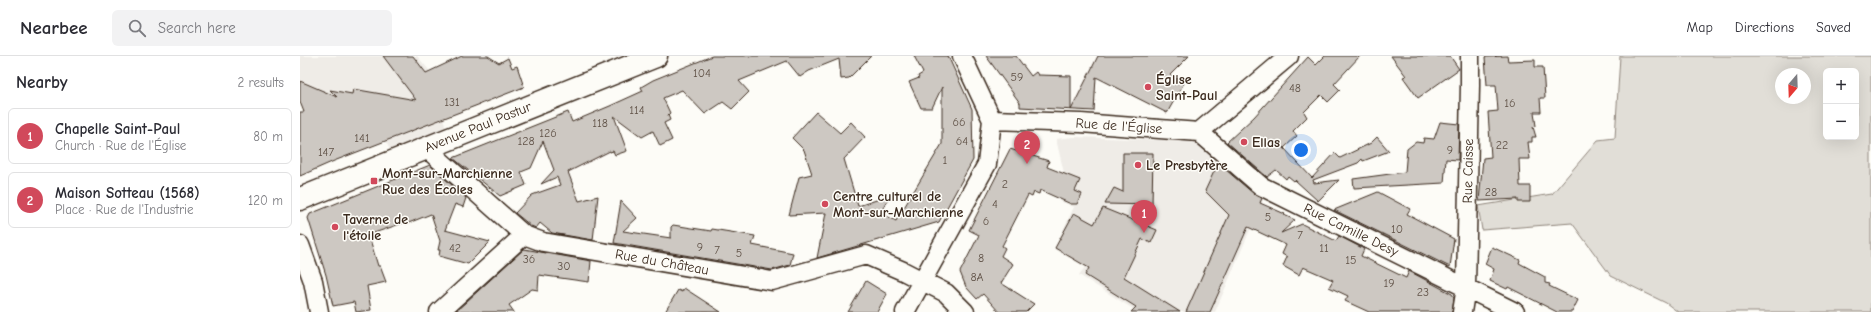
<!DOCTYPE html>
<html lang="en">
<head>
<meta charset="utf-8">
<style>
	body { margin:0; font-family:"Comic Neue",sans-serif; background:#f2f2f3; color:#2b2b33 }
	.controls { position:absolute; right:12px; top:12px; display:grid; overflow:hidden; border-radius:6px; box-shadow:0 4px 16px #0002 }
	.controls button { width:36px; height:36px; display:grid; place-items:center; padding:0; border:0; border-bottom:1px solid #e1e1e2; background:#fff; color:#2b2b33; font:20px sans-serif }
	.compass { position:absolute; left:1475px; top:12px; width:36px; height:36px; border-radius:50%; background:#fff; box-shadow:0 4px 16px #0002; rotate:199deg }
	.you { position:absolute; left:1001px; top:94px; width:14px; height:14px; margin:-10px; border:3px solid #fff; border-radius:50%; background:#1a73e8; box-shadow:0 0 0 6px #1a73e833 }
	.badge { display:grid; place-items:center; width:26px; height:26px; border-radius:50%; background:#d1495b; color:#fff; font-size:13px; font-weight:700 }
	.pin { position:absolute; translate:-50% -33px; filter:drop-shadow(0 1px 2px #0008) }
	.pin::after { content:''; position:absolute; top:21px; width:14px; height:12px; background:inherit; clip-path:polygon(0 0,100% 0,50% 100%) }
	.list { margin:0; padding:0; list-style:none }
	h2 { display:flex; justify-content:space-between; align-items:center; height:52px; margin:0; padding:0 16px; font-size:17px }
	h2 small { font-size:13px; font-weight:400; color:#7c7c81 }
	.list li { display:grid; grid-template-columns:26px 1fr auto; gap:12px; align-items:center; box-sizing:border-box; height:56px; margin:0 8px 8px; padding:0 8px; border:1px solid #e1e1e2; border-radius:6px }
	.list b { display:block; font-size:15px; white-space:nowrap }
	.list p { margin:0; font-size:13px; white-space:nowrap; color:#7c7c81 }
	.list em { font-size:13px; font-style:normal; color:#7c7c81 }
	.icon { flex:none; width:22px; height:22px; fill:none; stroke:currentColor; stroke-width:2; stroke-linecap:round; stroke-linejoin:round }
	.map { position:relative; flex:none; width:1571px; height:256px; overflow:hidden }
	header { display:flex; align-items:center; gap:24px; box-sizing:border-box; height:56px; padding:0 20px; background:#fff; border-bottom:1px solid #e1e1e2 }
	header strong { font-size:19px }
	nav { display:flex; gap:22px; margin-inline-start:auto; font-size:14px }
	.search { width:280px; height:36px; background:#f2f2f3; display:flex; align-items:center; gap:10px; box-sizing:border-box; padding:0 14px; border-radius:6px; color:#7c7c81; font-size:15px }
	main { display:flex }
	aside { flex:1; background:#fff }
	.map>svg:first-child { display:block }
	.built { fill:#efece7 }
	.green { fill:#e1ded7; stroke:#8e847a; fill-rule:evenodd }
	.building { fill:#cdc8c2; stroke:#3b2a1e }
	.lines { fill:none; stroke-linecap:round; stroke-linejoin:round }
	.minor-casing { stroke:#3b2a1e; stroke-width:21 }
	.primary-casing { stroke:#3b2a1e; stroke-width:25 }
	.minor { stroke:#fdfcf7; stroke-width:18 }
	.primary { stroke:#fdfcf7; stroke-width:22 }
	.poi-dot { fill:#d1495b; stroke:#fdfcf7; stroke-width:1.5 }
	.labels { text-anchor:middle; dominant-baseline:central; stroke-width:3; stroke-linejoin:round; paint-order:stroke }
	.number-label { font-size:12px; fill:#605247 }
	.poi-label { font-size:14px; font-weight:bold; fill:#3b2a1e; stroke:#fdfcf7; text-anchor:start }
	.street-label { font-size:14px; fill:#3b2a1e; stroke:#fdfcf7 }
</style>
</head>
<body>
<header>
<strong>Nearbee</strong>
<div class="search"><svg class="icon" aria-label="search" viewBox="0 0 24 24"><circle cx="10" cy="10" r="6"/><path d="M15 15l6 6"/></svg>Search here</div>
<nav><a>Map</a><a>Directions</a><a>Saved</a></nav>
</header>
<main>
<aside>
<h2>Nearby<small>2 results</small></h2>
<ul class="list">
<li><span class="badge">1</span><div><b>Chapelle Saint-Paul</b><p>Church · Rue de l'Église</p></div><em>80 m</em></li>
<li><span class="badge">2</span><div><b>Maison Sotteau (1568)</b><p>Place · Rue de l'Industrie</p></div><em>120 m</em></li>
</ul>
</aside>
<div class="map">
<svg width="1571" height="256" viewBox="0 0 1571 256">
	<rect width="100%" height="100%" fill="#fdfcf7"/>
	<filter id="ink" filterUnits="userSpaceOnUse"><feTurbulence type="fractalNoise" baseFrequency=".025" numOctaves="2"/><feDisplacementMap in="SourceGraphic" scale="8" xChannelSelector="R" yChannelSelector="G"/><feConvolveMatrix kernelMatrix="1 2 1 2 8 2 1 2 1" color-interpolation-filters="sRGB"/></filter>
	<g filter="url(#ink)">
		<path class="built" d="M0 0H117L129 14 146 72 90 94 72 58 0 40Z
			M774 81 865 84 894 82 965 139 915 256H838L779 219 785 211 754 193 774 151 756 143 764 117 756 83Z"/>
		<path class="green" d="M1320 0H1571V256H1378L1366 247 1311 220 1272 167 1182 174 1178 150 1252 138 1298 84 1315 82ZM1526 15H1556V81H1526ZM1481 18H1505V42H1481Z"/>
		<path class="building" d="M83 0H113L126 17 162 0H188L199 7 208 2 212 12 217 10 224 31 34 105 0 120V56H4L0 46V25L37 41 30 34 52 38 53 33 116 44Z
			M412 0H571L549 22 541 23 539 3 509 15 500 21 487 5 439 25 449 36 432 53 423 46 405 58 382 34 363 42 370 57 368 59 370 64 364 67 372 84 360 90 353 75 342 81 314 60 327 95 315 99 313 95 310 96V95L268 116 279 145 298 140 293 184 252 177 240 167 236 172 231 170 215 157 232 139 260 129 257 121 241 128 254 114 243 85 231 112 221 116 226 129 200 140 153 102 268 56 272 66 310 50 343 35 341 31 353 24Z
			M614 0H648L672 53 673 104 639 166 517 202 526 157 489 159 499 121 512 118 504 94 492 82 516 56 540 77 551 66 565 81 544 103 558 150 589 140 581 157 596 165 642 88V31L632 52H621L609 26 619 22 618 20 623 17Z
			M686 0H716L731 20 736 16 738 19 771 20V54L798 0H889L870 19 884 27 867 57 796 21 794 55 720 51V47Z
			M1025 0H1060L1034 28 1040 34 1028 46 1021 39 1004 56 1007 61 993 75 997 80 984 92 1012 122 1035 97 1040 102 1071 87 1077 81 1089 95 1063 105 1062 103 1058 107 1013 124 1014 127 1039 124 1018 145 995 124 994 125 988 120 986 123 976 114 967 121 927 86 954 61 1008 1 1016 9Z
			M1091 0H1150L1159 13 1118 42 1103 21 1106 20Z
			M1207 0 1208 5 1235 4V11H1243L1245 42H1240L1241 56H1234L1236 70 1233 71 1236 81H1232V86H1228L1230 103H1219L1220 130H1230V146H1218V143L1179 145 1183 102 1191 101 1188 56 1198 55 1196 29H1187L1185 1Z
			M1140 66 1159 68 1158 104 1146 103 1144 127 1054 132 1053 123 1105 116 1107 93 1116 86 1123 87 1124 82 1134 83Z
			M710 93 749 105 747 111 780 124 775 135 782 138 777 148H771L740 134 739 138 734 136 732 141 728 139 702 190 705 192 701 200 713 208 701 227 734 248 726 256H699L683 238 677 243 666 231 660 216 679 179 669 174Z
			M823 97H853L852 149 805 148 814 132 823 136Z
			M918 107 954 138 962 142 960 147 985 158 984 159 995 164 981 177 1002 168 1036 185 1039 180 1064 193 1061 200 1106 222 1109 215 1152 238 1154 241 1152 256H1069L1045 245 1048 240 1029 231 1033 224 1003 211 999 219 983 210 987 201 982 198 986 189 948 171 910 256H886L929 159 905 135Z
			M130 109 166 142 163 151 155 148 145 174 190 186 168 208 139 200 140 194H138L140 185 131 158 106 168V166L74 177V179L69 180 78 210H80L86 226 67 230 71 254 56 256 54 246 33 250 26 219 8 162 10 158Z
			M1078 136 1110 153 1107 158 1154 183 1150 211 1034 154Z
			M321 145 337 162 323 175 371 182V171L373 169 411 175 412 173 455 180 452 189 493 197 490 209 472 214 314 187Z
			M803 152 857 174 851 187 842 183 824 221 880 256H831L836 251 785 219 789 212 755 192 774 157 794 168Z
			M1192 191 1220 204 1219 207 1245 221V227L1250 228 1249 230 1278 244 1272 256H1257L1208 231 1207 233 1190 225 1194 213 1185 208Z
			M224 193 291 205 289 226 239 219 238 234 232 233 209 249 214 256H155Z
			M566 225 587 238 577 256H548Z
			M384 232 421 256H365L378 234 382 236Z"/>
		<g class="lines">
			<defs>
				<path id="minor" d="M662 0 692 64
					M692 64 781 67 899 76 989 0
					M899 76 961 130 1215 256
					M126 92 224 179 243 186 472 225 566 199 603 215 646 237 665 256
					M0 189 13 225 19 256
					M139 256 224 179
					M605 256 687 108 692 64
					M1162 256 1166 231 1170 29V0"/>
				<path id="primary" d="M0 143 356 0"/>
			</defs>
			<use href="#minor" class="minor-casing"/>
			<use href="#primary" class="primary-casing"/>
			<use href="#minor" class="minor"/>
			<use href="#primary" class="primary"/>
		</g>
	</g>
	<g class="poi-dot">
		<circle cx="848" cy="31" r="4"/>
		<circle cx="944" cy="86" r="4"/>
		<circle cx="838" cy="109" r="4"/>
		<rect x="70" y="121" width="8" height="8" rx="2"/>
		<circle cx="525" cy="148" r="4"/>
		<circle cx="35" cy="171" r="4"/>
	</g>
	<g class="labels">
		<g class="number-label">
			<text x="402" y="17">104</text>
			<text x="717" y="21">59</text>
			<text x="995" y="32">48</text>
			<text x="152" y="46">131</text>
			<text x="1210" y="47">16</text>
			<text x="337" y="54">114</text>
			<text x="659" y="66">66</text>
			<text x="300" y="67">118</text>
			<text x="248" y="77">126</text>
			<text x="62" y="82">141</text>
			<text x="226" y="85">128</text>
			<text x="662" y="85">64</text>
			<text x="1202" y="89">22</text>
			<text x="1150" y="94">9</text>
			<text x="26" y="96">147</text>
			<text x="645" y="104">1</text>
			<text x="705" y="128">2</text>
			<text x="1191" y="136">28</text>
			<text x="695" y="148">4</text>
			<text x="968" y="161">5</text>
			<text x="686" y="165">6</text>
			<text x="1097" y="173">10</text>
			<text x="1000" y="179">7</text>
			<text x="400" y="191">9</text>
			<text x="155" y="192">42</text>
			<text x="1024" y="192">11</text>
			<text x="417" y="194">7</text>
			<text x="439" y="197">5</text>
			<text x="681" y="202">8</text>
			<text x="229" y="203">36</text>
			<text x="1051" y="204">15</text>
			<text x="264" y="210">30</text>
			<text x="677" y="221">8A</text>
			<text x="1089" y="227">19</text>
			<text x="1123" y="236">23</text>
		</g>
		<g class="poi-label">
			<text x="856" y="23">Église<tspan x="856" dy="16">Saint-Paul</tspan></text>
			<text x="952" y="86">Ellas</text>
			<text x="846" y="109">Le Presbytère</text>
			<text x="82" y="117">Mont-sur-Marchienne<tspan x="82" dy="16">Rue des Écoles</tspan></text>
			<text x="533" y="140">Centre culturel de<tspan x="533" dy="16">Mont-sur-Marchienne</tspan></text>
			<text x="43" y="163">Taverne de<tspan x="43" dy="16">l'étoile</tspan></text>
		</g>
		<g class="street-label">
			<text transform="translate(819 70) rotate(4)">Rue de l'Église</text>
			<text transform="translate(178 71) rotate(-22)">Avenue Paul Pastur</text>
			<text transform="translate(1168 115) rotate(-89)">Rue Caisse</text>
			<text transform="translate(1051 174) rotate(26)">Rue Camille Desy</text>
			<text transform="translate(362 206) rotate(10)">Rue du Château</text>
		</g>
	</g>
</svg>
<div class="controls">
<button>+</button>
<button>−</button>
</div>
<svg class="compass" viewBox="-18 -18 36 36"><path d="M0-13l5 13h-10z" fill="#e53935"/><path d="M0 13l5-13h-10z" fill="#7c7c81"/></svg>
<div class="you"></div>
<div class="pin badge" style="left:844px;top:177px">1</div>
<div class="pin badge" style="left:727px;top:108px">2</div>
</div>
</main>
</body>
</html>
